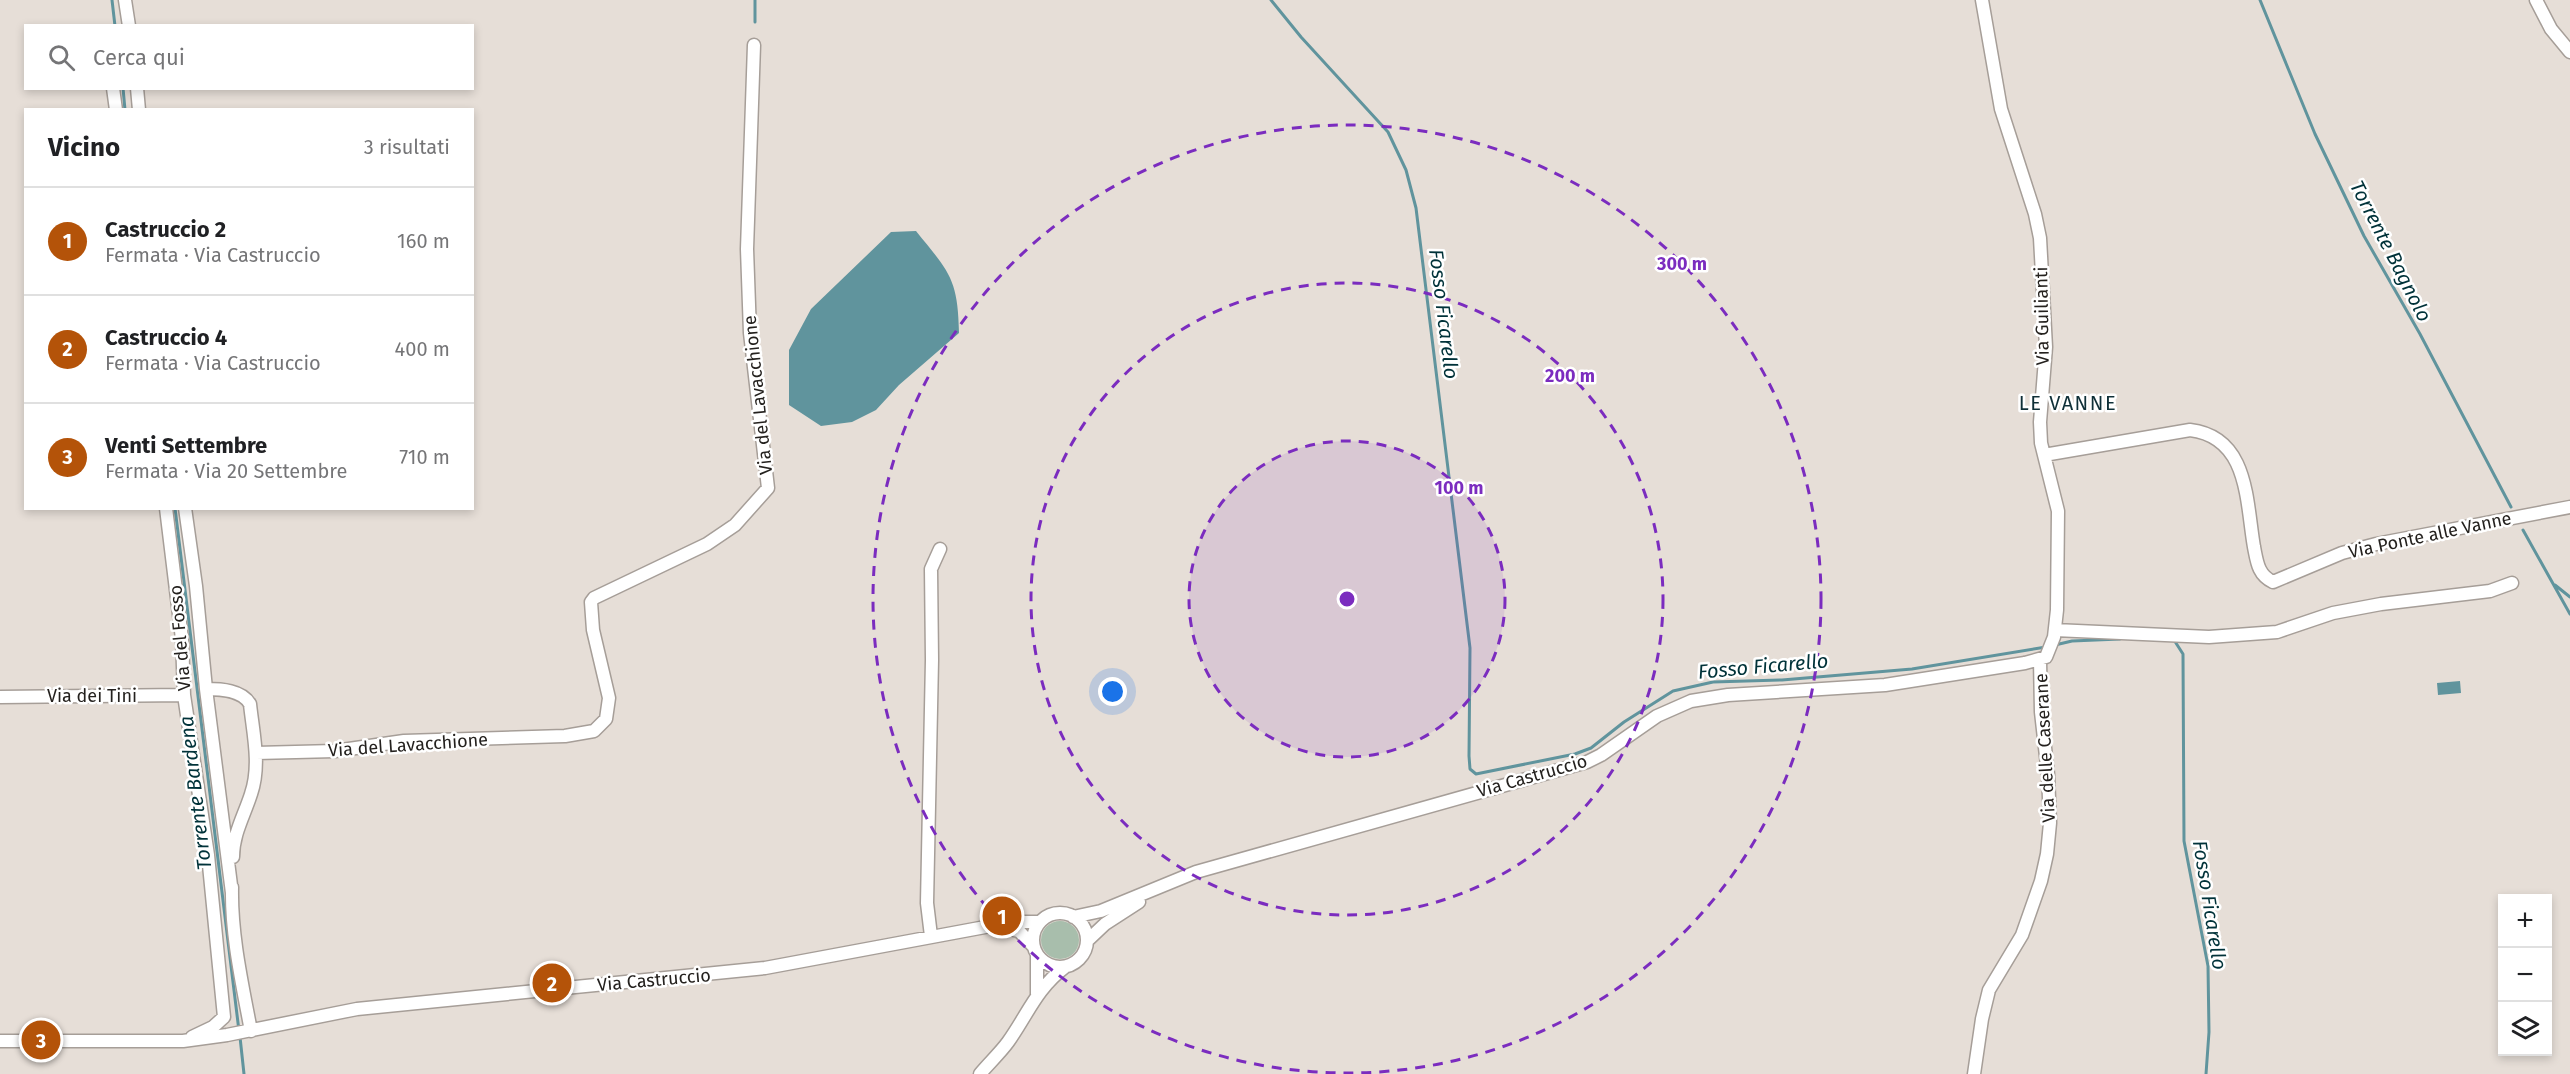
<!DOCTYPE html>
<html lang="it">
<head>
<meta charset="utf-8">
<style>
	body { margin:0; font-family:"Fira Sans",sans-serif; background:#f6f6f6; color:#202124 }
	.controls { position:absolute; right:18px; bottom:18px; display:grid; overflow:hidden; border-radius:0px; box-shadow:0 3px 9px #0003 }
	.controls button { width:54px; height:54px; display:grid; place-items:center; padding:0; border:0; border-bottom:2px solid #e0e0e0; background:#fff; color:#202124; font:30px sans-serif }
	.you { position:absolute; left:1113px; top:692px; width:21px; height:21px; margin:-15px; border:4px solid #fff; border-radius:50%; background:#1a73e8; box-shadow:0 0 0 9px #1a73e833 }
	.badge { display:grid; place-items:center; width:39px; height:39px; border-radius:50%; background:#b45309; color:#fff; font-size:20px; font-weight:700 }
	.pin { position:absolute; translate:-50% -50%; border:3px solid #fff; box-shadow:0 2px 6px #0006 }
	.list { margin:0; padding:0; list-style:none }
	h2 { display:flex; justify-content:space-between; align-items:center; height:78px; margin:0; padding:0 24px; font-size:26px }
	h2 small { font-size:20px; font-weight:400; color:#757577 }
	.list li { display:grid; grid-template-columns:39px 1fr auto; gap:18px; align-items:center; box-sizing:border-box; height:108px; padding:0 24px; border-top:2px solid #e0e0e0 }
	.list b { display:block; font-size:22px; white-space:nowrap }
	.list p { margin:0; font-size:20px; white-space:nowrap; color:#757577 }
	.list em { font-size:20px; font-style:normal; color:#757577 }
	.icon { flex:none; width:33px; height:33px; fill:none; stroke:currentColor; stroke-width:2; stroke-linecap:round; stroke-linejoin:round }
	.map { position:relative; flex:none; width:2570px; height:1074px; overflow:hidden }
	.search { position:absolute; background:#fff; box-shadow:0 3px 9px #0003; left:24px; top:24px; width:450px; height:66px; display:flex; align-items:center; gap:15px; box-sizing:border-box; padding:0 21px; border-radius:0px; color:#757577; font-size:22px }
	.panel { position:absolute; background:#fff; box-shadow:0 3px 9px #0003; left:24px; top:108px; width:450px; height:402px; border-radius:0px }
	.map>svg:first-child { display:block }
	.green { fill:#a8beac }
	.water { fill:#60949d }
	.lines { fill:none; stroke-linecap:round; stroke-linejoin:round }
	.stream { stroke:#60949d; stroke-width:3 }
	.minor-casing { stroke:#a69e98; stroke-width:15 }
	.minor { stroke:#fff; stroke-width:12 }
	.ring { fill:none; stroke:#7b2cbf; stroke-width:3; stroke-dasharray:10 8 }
	.labels { text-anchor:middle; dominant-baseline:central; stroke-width:5; stroke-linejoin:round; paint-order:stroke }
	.street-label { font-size:18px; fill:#24211e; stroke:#fff }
	.water-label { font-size:20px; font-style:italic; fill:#003239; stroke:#fff }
	.neighbourhood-label { font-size:20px; letter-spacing:1.5px; fill:#0f2f37; stroke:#fff }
	.centre { fill:#7b2cbf; stroke:#fff; stroke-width:3 }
	.ring-label { font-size:18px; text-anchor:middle; font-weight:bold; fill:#7b2cbf; stroke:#fff; stroke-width:5; stroke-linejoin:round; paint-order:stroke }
</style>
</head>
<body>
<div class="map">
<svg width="2570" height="1074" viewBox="0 0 2570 1074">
	<rect width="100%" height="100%" fill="#e6ded7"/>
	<path class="green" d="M1041 940a19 19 0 1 1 38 0a19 19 0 1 1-38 0Z"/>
	<path class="water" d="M916 231C949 272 958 278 959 333L899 385 876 410 852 422 821 426 789 405V350L811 309 891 232Z
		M2460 681 2461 693 2438 695 2437 683Z"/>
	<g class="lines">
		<path class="stream" d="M112 0 115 26
			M1271 0 1301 37 1388 132 1406 170 1416 208 1470 648 1469 756 1470 769 1476 774 1575 754 1591 748 1624 722 1673 691 1713 682 1782 680 1912 669 2046 647
			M2260 0 2315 134 2364 236 2420 334 2511 507
			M755 22V0
			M123 88 125 110
			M175 508 239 1031
			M2523 530 2570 614
			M2555 585 2570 597
			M2174 640 2183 654 2184 841 2208 966 2209 1032 2206 1074
			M2055 645 2072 641 2120 639
			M240 1037 244 1074"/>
		<defs>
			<path id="minor" d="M125 0 129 26
				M2536 0 2551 29 2570 52
				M113 88 116 110
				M137 88 139 110
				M2044 455 2190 430C2249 437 2246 501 2254 547 2257 562 2258 575 2273 582L2342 553 2376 544 2570 507
				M166 508 182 639 184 695 208 855 224 1017 213 1027 192 1037
				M185 508 196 586 206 689 232 893
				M2055 630 2209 637 2277 632 2333 613 2381 604 2490 591 2512 583
				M206 689C221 689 242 690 250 704 253 733 261 765 251 794 244 816 233 834 233 857
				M0 697 184 695
				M256 753 335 751 404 741 565 736 594 731 606 719 609 698 593 630 591 602 594 598 707 544 735 525 768 488 750 333 747 249 754 45
				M232 887C231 935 242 983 251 1031
				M1033 940a27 27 0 1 1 54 0a27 27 0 1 1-54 0Z
				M1073 917 1101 911 1196 872 1587 762 1601 755 1657 716 1691 701 1728 695 1885 685 2025 663 2046 657 2054 637 2057 610 2058 511 2041 443 2040 422 2046 347 2040 238 2035 214 2001 109 1982 0
				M1003 928 1019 931 1034 947
				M931 936 927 903 932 660 931 569 940 549
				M1087 941 1105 924 1139 902
				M1037 994V955
				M0 1041H183L227 1035 357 1009 765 968 1012 922H1040
				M980 1074C989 1063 1000 1053 1008 1042 1028 1014 1036 989 1065 967
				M1974 1074 1982 1019 1989 990 2022 935 2041 881 2047 854 2050 823 2048 774 2041 712 2040 660"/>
		</defs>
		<use href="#minor" class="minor-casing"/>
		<use href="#minor" class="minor"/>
	</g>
	<circle cx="1347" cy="599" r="158" fill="#7b2cbf" fill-opacity=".12"/>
	<g class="ring">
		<circle cx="1347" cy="599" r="158"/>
		<circle cx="1347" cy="599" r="316"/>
		<circle cx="1347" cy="599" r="474"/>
	</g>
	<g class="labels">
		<g class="street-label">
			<text transform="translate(2042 316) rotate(-91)">Via Guilianti</text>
			<text transform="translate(758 395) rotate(-96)">Via del Lavacchione</text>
			<text transform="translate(2430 535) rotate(-12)">Via Ponte alle Vanne</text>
			<text transform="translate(180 638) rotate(-95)">Via del Fosso</text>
			<text x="92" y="696">Via dei Tini</text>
			<text transform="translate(408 745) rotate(-4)">Via del Lavacchione</text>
			<text transform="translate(2045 748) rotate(-93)">Via delle Caserane</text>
			<text transform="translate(1532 776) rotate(-16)">Via Castruccio</text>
			<text transform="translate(654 980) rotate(-5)">Via Castruccio</text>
		</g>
		<g class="water-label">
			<text transform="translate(2391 251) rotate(63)">Torrente Bagnolo</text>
			<text transform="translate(1444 314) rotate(83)">Fosso Ficarello</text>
			<text transform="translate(1763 666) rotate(-5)">Fosso Ficarello</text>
			<text transform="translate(195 793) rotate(-97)">Torrente Bardena</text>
			<text transform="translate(2210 905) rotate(81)">Fosso Ficarello</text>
		</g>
		<g class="neighbourhood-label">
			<text x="2068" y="403">LE VANNE</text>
		</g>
	</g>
	<circle cx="1347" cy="599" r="9" class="centre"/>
	<g class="ring-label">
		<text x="1682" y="270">300 m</text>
		<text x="1570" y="382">200 m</text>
		<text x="1459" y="494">100 m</text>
	</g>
</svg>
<div class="controls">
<button>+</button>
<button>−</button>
<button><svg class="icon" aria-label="layers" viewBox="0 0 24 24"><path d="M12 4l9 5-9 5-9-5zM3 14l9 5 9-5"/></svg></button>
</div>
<div class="you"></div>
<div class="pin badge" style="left:1002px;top:916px">1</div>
<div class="pin badge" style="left:552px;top:983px">2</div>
<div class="pin badge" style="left:41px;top:1040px">3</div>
<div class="search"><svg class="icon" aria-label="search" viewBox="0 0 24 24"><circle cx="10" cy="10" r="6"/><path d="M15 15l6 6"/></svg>Cerca qui</div>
<section class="panel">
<h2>Vicino<small>3 risultati</small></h2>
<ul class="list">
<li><span class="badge">1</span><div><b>Castruccio 2</b><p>Fermata · Via Castruccio</p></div><em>160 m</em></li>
<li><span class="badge">2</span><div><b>Castruccio 4</b><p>Fermata · Via Castruccio</p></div><em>400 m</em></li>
<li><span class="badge">3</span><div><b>Venti Settembre</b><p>Fermata · Via 20 Settembre</p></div><em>710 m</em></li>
</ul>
</section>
</div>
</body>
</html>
